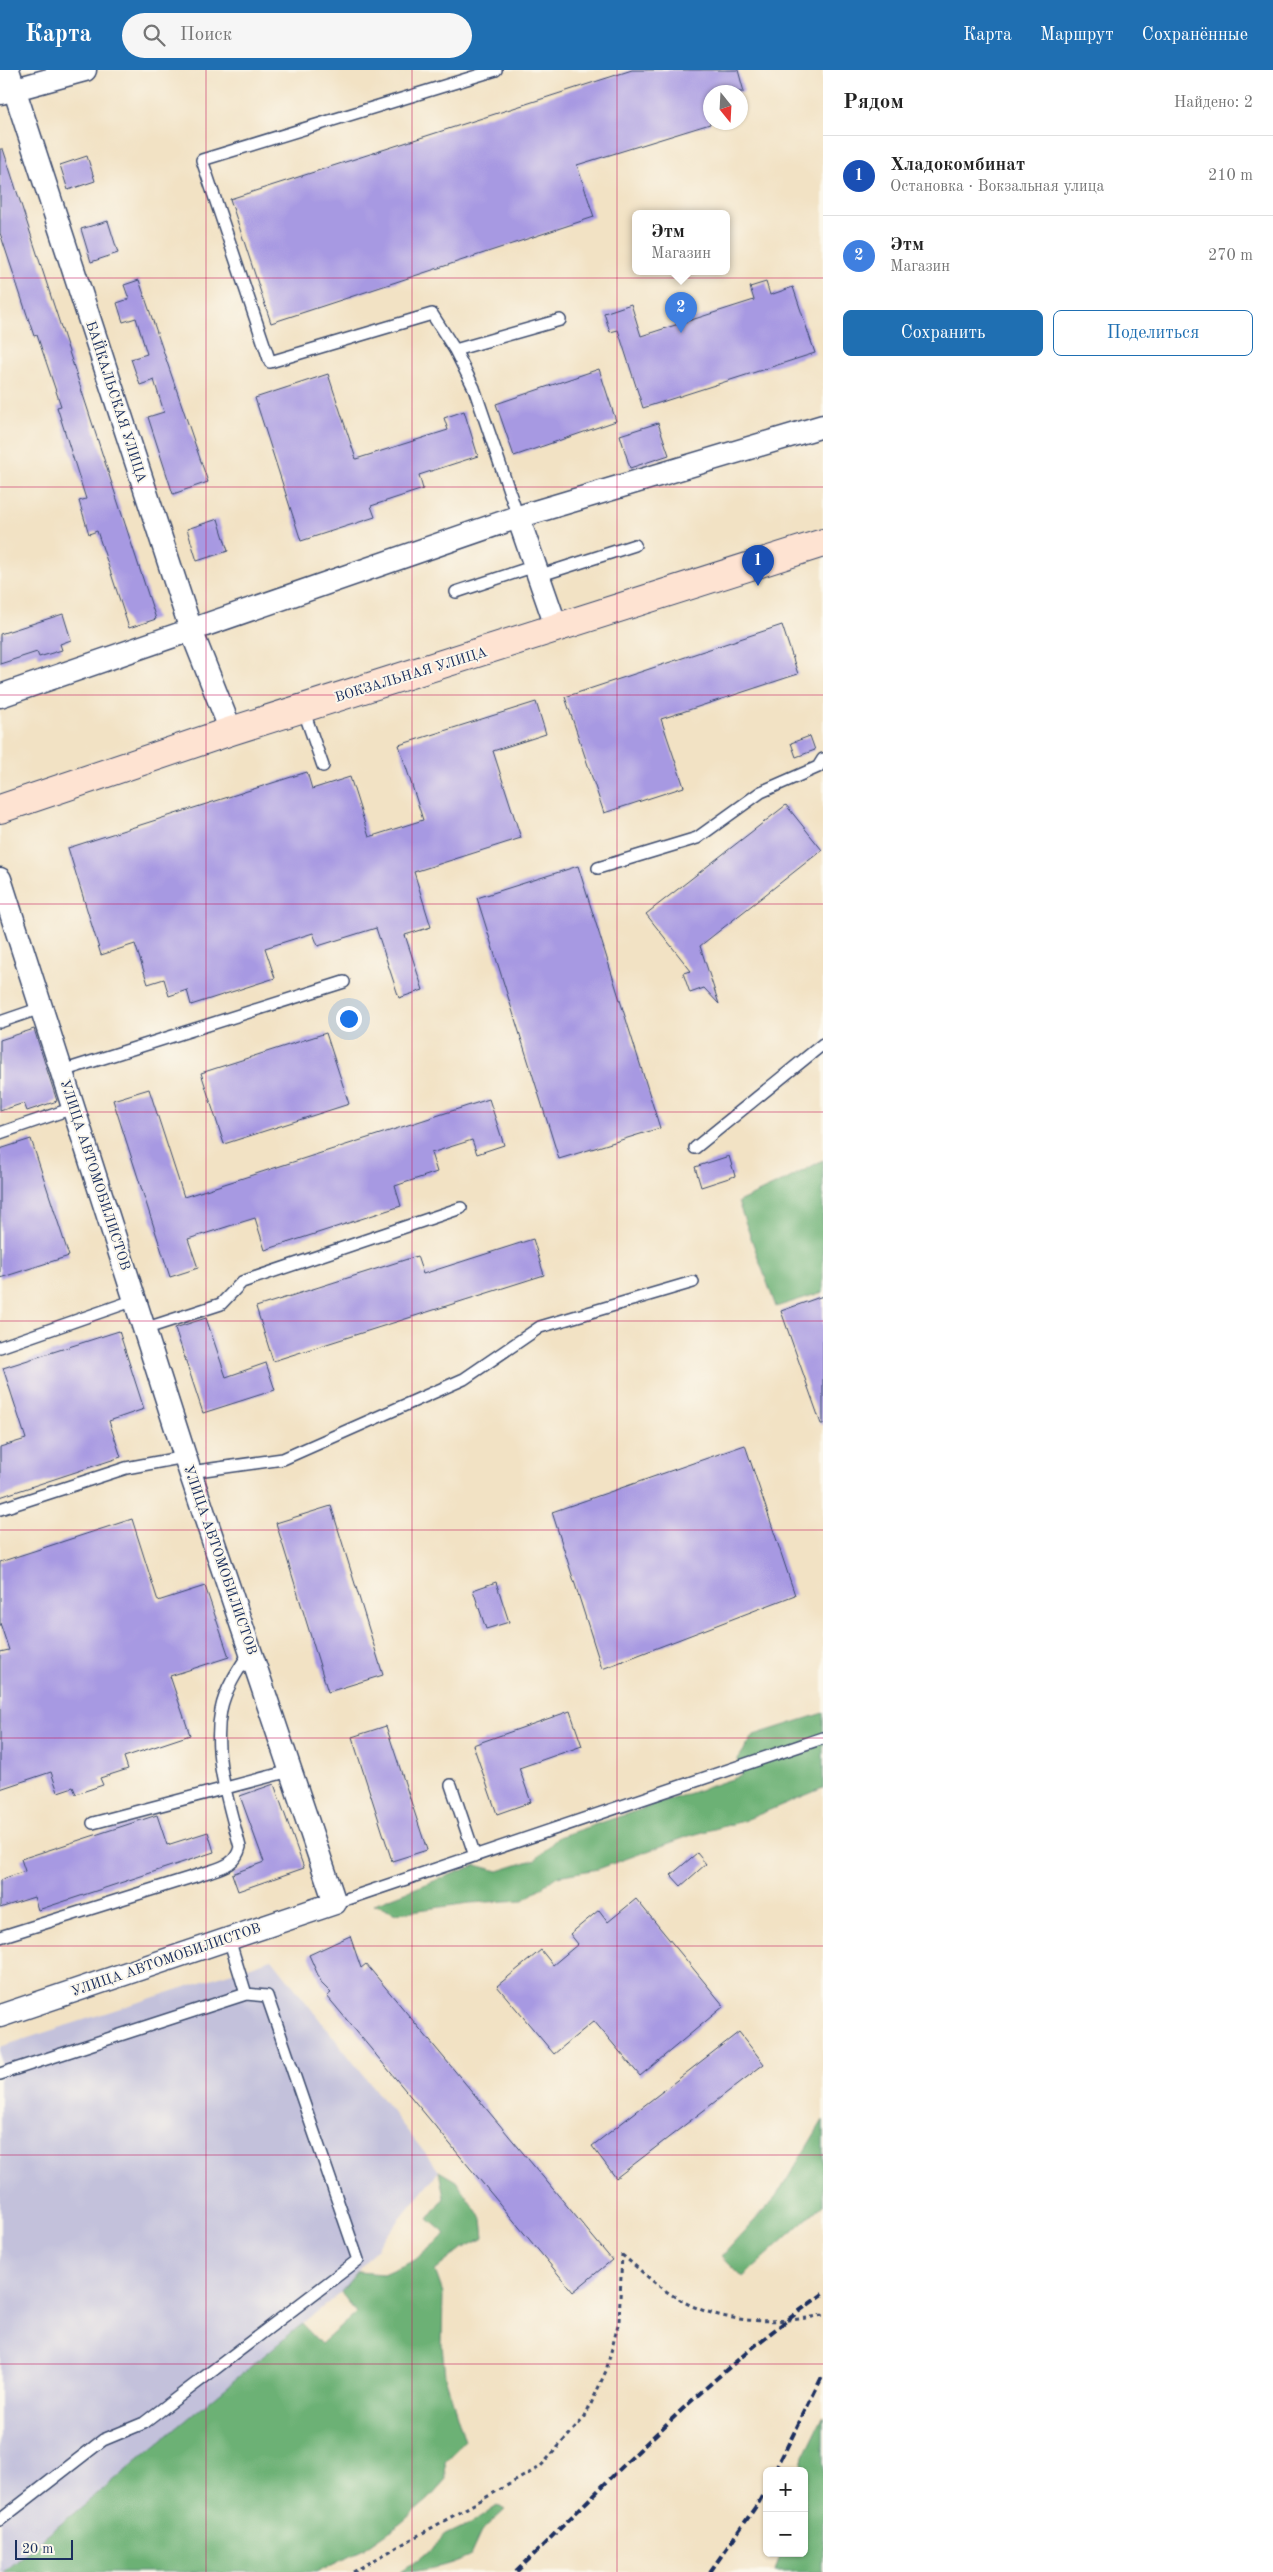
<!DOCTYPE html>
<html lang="ru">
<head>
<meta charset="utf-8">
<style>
	body { margin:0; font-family:"Old Standard TT",serif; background:#f6f6f6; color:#222 }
	.controls { position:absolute; right:15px; bottom:15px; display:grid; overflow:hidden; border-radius:8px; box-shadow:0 1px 4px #0004 }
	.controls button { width:45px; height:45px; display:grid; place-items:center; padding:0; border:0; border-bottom:1px solid #e0e0e0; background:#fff; color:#222; font:25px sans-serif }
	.compass { position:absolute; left:703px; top:15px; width:45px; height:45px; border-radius:50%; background:#fff; box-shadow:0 1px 4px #0004; rotate:162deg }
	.scale { position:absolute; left:15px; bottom:12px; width:58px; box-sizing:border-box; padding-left:5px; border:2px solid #1b2f5e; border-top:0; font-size:14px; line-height:18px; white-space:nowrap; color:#1b2f5e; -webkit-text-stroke:4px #fbf7ec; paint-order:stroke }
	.you { position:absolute; left:348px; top:948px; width:18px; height:18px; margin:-12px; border:4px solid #fff; border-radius:50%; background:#1a73e8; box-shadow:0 0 0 8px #1a73e833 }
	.badge { display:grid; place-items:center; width:32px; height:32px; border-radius:50%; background:#1f6fb2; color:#fff; font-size:16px; font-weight:700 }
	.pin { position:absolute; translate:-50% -41px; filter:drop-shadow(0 1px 2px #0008) }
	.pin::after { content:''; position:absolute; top:26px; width:18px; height:15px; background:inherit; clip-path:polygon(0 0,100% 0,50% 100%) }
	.popup { position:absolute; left:632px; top:140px; width:98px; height:65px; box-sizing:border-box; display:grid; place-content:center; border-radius:8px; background:#fff; filter:drop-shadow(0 1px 4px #0005); font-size:16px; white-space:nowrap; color:#767676 }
	.popup b { font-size:19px; color:#222 }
	.popup::after { content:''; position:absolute; left:50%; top:100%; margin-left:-10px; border:10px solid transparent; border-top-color:#fff }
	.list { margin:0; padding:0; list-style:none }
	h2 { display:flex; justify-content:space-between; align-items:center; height:65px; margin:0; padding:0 20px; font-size:21px }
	h2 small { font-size:16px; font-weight:400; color:#767676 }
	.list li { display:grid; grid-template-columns:32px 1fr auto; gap:15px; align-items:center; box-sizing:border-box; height:80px; padding:0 20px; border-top:1px solid #e0e0e0 }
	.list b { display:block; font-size:19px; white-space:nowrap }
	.list p { margin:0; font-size:16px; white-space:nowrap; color:#767676 }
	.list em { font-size:16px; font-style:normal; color:#767676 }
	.actions { display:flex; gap:10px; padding:15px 20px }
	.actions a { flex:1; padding:11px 0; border:1px solid #1f6fb2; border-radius:8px; text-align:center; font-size:18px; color:#1f6fb2 }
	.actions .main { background:#1f6fb2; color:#fff }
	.icon { flex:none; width:28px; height:28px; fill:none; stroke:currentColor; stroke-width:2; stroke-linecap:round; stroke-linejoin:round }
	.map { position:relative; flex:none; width:823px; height:2502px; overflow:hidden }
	header { display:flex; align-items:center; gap:30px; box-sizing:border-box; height:70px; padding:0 25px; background:#1f6fb2; color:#fff }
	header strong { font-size:24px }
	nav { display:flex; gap:28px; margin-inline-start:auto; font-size:18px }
	.search { width:350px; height:45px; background:#f6f6f6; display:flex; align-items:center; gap:12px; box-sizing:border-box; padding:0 18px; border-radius:28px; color:#767676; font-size:19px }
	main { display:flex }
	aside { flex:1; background:#fff }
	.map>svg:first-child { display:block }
	.industrial { fill:#c3c1db }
	.forest { fill:#6cb175; stroke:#44706a }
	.building { fill:#a799e2 }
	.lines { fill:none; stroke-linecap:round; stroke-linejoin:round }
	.service-casing { stroke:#3b4a6d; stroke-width:14 }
	.minor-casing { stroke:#3b4a6d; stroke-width:25 }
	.secondary-casing { stroke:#3b4a6d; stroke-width:30 }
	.path { stroke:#3b4a6d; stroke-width:3; stroke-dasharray:4 4; stroke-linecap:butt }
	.service { stroke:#fff; stroke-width:11 }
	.minor { stroke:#fff; stroke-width:22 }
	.secondary { stroke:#fee3d2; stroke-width:28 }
	.rail { stroke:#1b2f5e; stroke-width:4; stroke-dasharray:8 4; stroke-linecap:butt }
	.grid { fill:none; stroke:#c2185b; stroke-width:1; stroke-opacity:0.55 }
	.labels { text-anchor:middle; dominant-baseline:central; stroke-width:4; stroke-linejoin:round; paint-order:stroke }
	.street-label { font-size:14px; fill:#1b2f5e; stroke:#fbf7ec }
</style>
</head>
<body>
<header>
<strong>Карта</strong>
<div class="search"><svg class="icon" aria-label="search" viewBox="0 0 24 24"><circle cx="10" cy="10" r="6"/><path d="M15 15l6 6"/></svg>Поиск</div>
<nav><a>Карта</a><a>Маршрут</a><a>Сохранённые</a></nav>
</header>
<main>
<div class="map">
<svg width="823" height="2502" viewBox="0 0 823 2502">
	<rect width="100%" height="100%" fill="#fbf7ec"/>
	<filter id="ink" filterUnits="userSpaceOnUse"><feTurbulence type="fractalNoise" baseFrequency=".02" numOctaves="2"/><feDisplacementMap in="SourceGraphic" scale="10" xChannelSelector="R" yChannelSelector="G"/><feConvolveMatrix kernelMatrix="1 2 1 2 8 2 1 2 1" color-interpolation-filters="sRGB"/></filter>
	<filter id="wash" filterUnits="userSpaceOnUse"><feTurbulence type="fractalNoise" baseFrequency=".0096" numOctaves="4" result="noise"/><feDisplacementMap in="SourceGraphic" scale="20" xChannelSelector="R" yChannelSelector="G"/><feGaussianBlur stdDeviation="1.12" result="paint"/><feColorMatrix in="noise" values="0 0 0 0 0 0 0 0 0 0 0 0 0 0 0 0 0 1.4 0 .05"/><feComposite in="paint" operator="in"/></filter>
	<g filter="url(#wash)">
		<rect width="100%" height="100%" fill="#f2e2c4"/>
		<path class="industrial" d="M272 1889 439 2101 341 2222 3 2502H0V1977Z"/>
		<path class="forest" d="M823 1090V1222L776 1237 738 1132 788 1109Z
			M823 1643V1718L743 1751 689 1766 598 1799 557 1806 524 1830 470 1833 397 1843 374 1834 476 1795 498 1801 536 1789 558 1767 741 1706 738 1689 754 1665Z
			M823 2050V2134L743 2207 722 2186 777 2126Z
			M439 2101 456 2111 482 2149 484 2168 463 2178 435 2200 443 2223 442 2274 445 2306 465 2371 445 2392 446 2410 429 2429 400 2454 364 2479 316 2502H3L302 2254 321 2274 356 2243 341 2222 358 2202 384 2204 415 2190 446 2164 428 2149 444 2128Z
			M823 2347V2502H775L781 2483H804V2401H801L804 2386Z
			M497 2435 505 2440 481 2462 470 2486C447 2496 424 2502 400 2502L416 2491 446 2465 471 2453Z"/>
		<g id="blocks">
			<path class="building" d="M632 0H738L744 22H710V54L577 95 594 147 271 253 230 129Z
				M0 79H3L156 549 129 558 97 461 89 464 79 431 86 429 57 337 61 336 37 265 34 266 0 163Z
				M87 86 95 111 68 120 60 95Z
				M108 151 118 183 91 192 81 159Z
				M139 210 208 412 173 424 148 347 164 342 154 310 140 315 131 289 147 284 136 248 123 252 117 233 129 229 124 215Z
				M766 212 770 225 793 217 815 283 643 338 618 260 610 262 604 243 631 234 641 266 754 230 750 217Z
				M599 299 616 351 514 386 496 334Z
				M328 304 356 389 448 360 444 348 464 341 478 386 419 405 423 419 371 436 375 447 301 471 255 328Z
				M658 353 669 385 630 398 620 365Z
				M218 449 228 481 197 491 187 459Z
				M63 544 71 570 60 574 62 580 39 587 37 582 0 594V564Z
				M782 555 798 604 661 649 684 717 604 743 565 627Z
				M536 632 546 664 493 681 521 768 414 802 431 857 405 865 423 920 399 928 376 858 318 876 313 863 265 878 275 908 191 935 187 920 169 926 164 909 148 914 135 874 101 885 68 778 307 702 312 719 350 707 369 767 423 750 399 675Z
				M810 666 815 680 796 687 791 673Z
				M786 735 822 780 700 876 719 934 704 918 690 923 683 903 691 901 646 844Z
				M578 796 660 1058 559 1089 477 828Z
				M34 959 57 1031 27 1041 24 1033 0 1041V970Z
				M326 963 349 1034 224 1074 201 1003Z
				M149 1019 184 1127 489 1029 504 1075 477 1084 472 1070 431 1083 437 1102 395 1116 401 1136 265 1180 255 1148 188 1169 198 1198 170 1207 113 1030Z
				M31 1069 69 1186 0 1208V1079Z
				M729 1086 735 1106 701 1117 695 1097Z
				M533 1169 544 1205 273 1291 256 1237 417 1186 423 1204Z
				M823 1226V1354H821L781 1241Z
				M206 1248 226 1307 266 1293 275 1320 203 1343 175 1258Z
				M119 1261 144 1339 109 1351 121 1387 0 1427V1377L26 1369 3 1298Z
				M745 1375 795 1525 602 1599 552 1442Z
				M331 1436 383 1605 328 1622 276 1453Z
				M132 1449 158 1531 205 1516 229 1587 170 1606 190 1665 124 1687 128 1699 100 1708 103 1715 76 1724 73 1717 58 1722 51 1702 0 1719V1582L9 1580 0 1553V1492Z
				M496 1512 509 1552 486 1559 473 1520Z
				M570 1641 582 1676 519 1698 531 1732 497 1744 473 1675Z
				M386 1656 427 1780 392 1791 352 1667Z
				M274 1714 304 1798 238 1821 232 1804 264 1792 240 1726Z
				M157 1745 167 1775 208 1762 214 1782 38 1840 34 1827 0 1838V1810L25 1801 21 1789Z
				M697 1783 706 1794 681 1816 671 1805Z
				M636 1829 724 1936 640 2006 594 1951 554 1984 497 1916 541 1880 553 1895 578 1874 570 1864 599 1840 608 1852Z
				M350 1866 361 1898 366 1894 612 2190 573 2222 327 1926 331 1923 322 1914 309 1885Z
				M739 1962 764 1994 616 2108 592 2076Z"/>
		</g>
	</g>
	<g filter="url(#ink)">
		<use href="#blocks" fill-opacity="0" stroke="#3b4a6d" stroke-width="1"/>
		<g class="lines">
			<defs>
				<path id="service" d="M496 0 202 90 270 292 432 244 455 280 474 318 518 447
					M455 280 560 250
					M538 506 635 475
					M456 522 535 496
					M303 639 323 696
					M598 798 697 768 761 722 818 697 823 689
					M0 952 41 938
					M62 1001 344 912
					M0 1063 73 1038
					M695 1078 823 974
					M144 1259 221 1234 242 1212 461 1138
					M0 1277 135 1230
					M190 1402 283 1389 464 1309 540 1257 693 1212
					M0 1439 126 1398 185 1387
					M451 1715 475 1786
					M93 1753 290 1701
					M335 1833 823 1668
					M0 1867 208 1802C223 1797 236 1794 240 1777 229 1734 212 1685 221 1640 225 1619 238 1600 250 1582
					M229 1869 246 1924
					M0 2004 246 1924 267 1926 358 2190 144 2353 103 2370 0 2450"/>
				<path id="minor" d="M8 0 191 560 231 661
					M1 23 85 0
					M518 447 557 559
					M0 626 518 447 823 356
					M0 809 190 1402 335 1833 0 1946"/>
				<path id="secondary" d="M0 739 231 661 823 473"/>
			</defs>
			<use href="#service" class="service-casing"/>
			<use href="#minor" class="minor-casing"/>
			<use href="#secondary" class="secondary-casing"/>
			<path class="path" d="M622 2185C640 2199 657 2217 677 2228 720 2254 775 2255 823 2245
				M353 2502 540 2397 585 2347 606 2301 619 2251 622 2184"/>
			<use href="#service" class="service"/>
			<use href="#minor" class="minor"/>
			<use href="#secondary" class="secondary"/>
			<path class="rail" d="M775 2401 823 2305
				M516 2502C614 2406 710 2303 823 2224
				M710 2502 759 2432 767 2417"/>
		</g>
	</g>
	<path class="grid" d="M206 0V2502M412 0V2502M617 0V2502M0 208H823M0 417H823M0 625H823M0 834H823M0 1042H823M0 1251H823M0 1460H823M0 1668H823M0 1876H823M0 2085H823M0 2294H823"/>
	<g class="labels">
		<g class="street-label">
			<text transform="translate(116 332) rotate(72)">БАЙКАЛЬСКАЯ УЛИЦА</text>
			<text transform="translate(411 605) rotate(-17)">ВОКЗАЛЬНАЯ УЛИЦА</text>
			<text transform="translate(95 1105) rotate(72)">УЛИЦА АВТОМОБИЛИСТОВ</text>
			<text transform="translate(220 1490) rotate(71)">УЛИЦА АВТОМОБИЛИСТОВ</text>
			<text transform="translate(166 1890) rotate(-19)">УЛИЦА АВТОМОБИЛИСТОВ</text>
		</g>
	</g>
</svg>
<div class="controls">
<button>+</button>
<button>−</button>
</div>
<svg class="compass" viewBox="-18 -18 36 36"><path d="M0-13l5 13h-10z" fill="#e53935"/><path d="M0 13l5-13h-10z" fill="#767676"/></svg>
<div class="scale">20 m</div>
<div class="you"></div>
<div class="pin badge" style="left:758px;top:516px;background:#1a4fb4">1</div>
<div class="pin badge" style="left:681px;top:263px;background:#3f7fe0">2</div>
<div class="popup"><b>Этм</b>Магазин</div>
</div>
<aside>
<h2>Рядом<small>Найдено: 2</small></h2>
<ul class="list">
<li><span class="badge" style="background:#1a4fb4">1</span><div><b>Хладокомбинат</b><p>Остановка · Вокзальная улица</p></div><em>210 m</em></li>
<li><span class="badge" style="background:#3f7fe0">2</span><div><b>Этм</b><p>Магазин</p></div><em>270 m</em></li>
</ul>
<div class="actions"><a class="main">Сохранить</a><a>Поделиться</a></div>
</aside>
</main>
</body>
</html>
